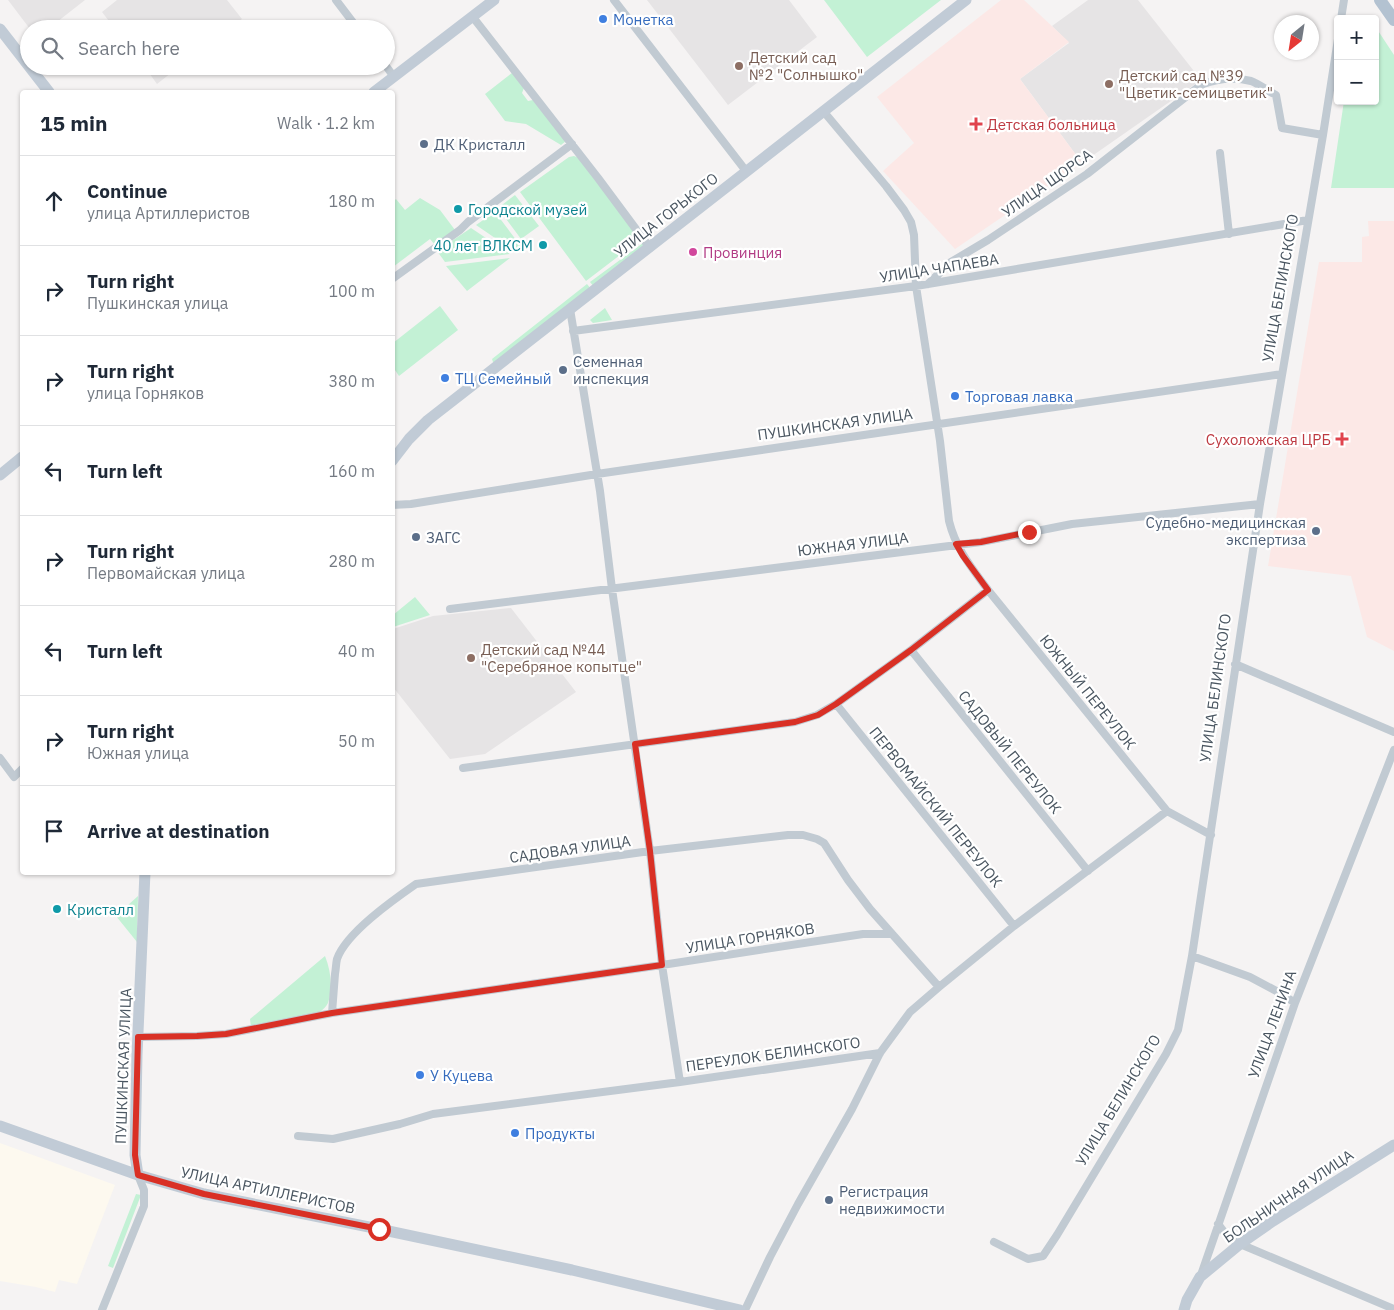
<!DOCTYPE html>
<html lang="en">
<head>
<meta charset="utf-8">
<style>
	body { margin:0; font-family:"IBM Plex Sans",sans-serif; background:#f2f2f3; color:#1f2937 }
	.controls { position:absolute; right:15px; top:15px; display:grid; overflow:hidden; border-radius:5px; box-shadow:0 1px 4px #0004 }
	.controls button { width:45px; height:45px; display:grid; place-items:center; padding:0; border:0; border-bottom:1px solid #e0e1e3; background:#fff; color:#1f2937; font:25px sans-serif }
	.compass { position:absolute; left:1274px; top:15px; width:45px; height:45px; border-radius:50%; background:#fff; box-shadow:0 1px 4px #0004; rotate:210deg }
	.stop { position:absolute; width:15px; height:15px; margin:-11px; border:4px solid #d93025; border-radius:50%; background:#fff }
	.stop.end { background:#d93025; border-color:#fff; box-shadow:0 1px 5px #0008 }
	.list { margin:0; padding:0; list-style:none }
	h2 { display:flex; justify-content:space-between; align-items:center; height:65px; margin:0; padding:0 20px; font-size:21px }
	h2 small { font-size:16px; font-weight:400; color:#747a83 }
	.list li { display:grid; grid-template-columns:32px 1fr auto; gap:15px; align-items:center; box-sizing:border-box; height:90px; padding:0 20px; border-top:1px solid #e0e1e3 }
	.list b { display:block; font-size:19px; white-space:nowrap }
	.list p { margin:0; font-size:16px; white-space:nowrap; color:#747a83 }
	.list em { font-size:16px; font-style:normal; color:#747a83 }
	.icon { flex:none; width:28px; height:28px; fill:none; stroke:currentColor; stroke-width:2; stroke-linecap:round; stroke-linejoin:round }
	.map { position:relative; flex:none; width:1394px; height:1310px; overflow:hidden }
	.search { position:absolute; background:#fff; box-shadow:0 1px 4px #0004; left:20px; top:20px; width:375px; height:55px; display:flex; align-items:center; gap:12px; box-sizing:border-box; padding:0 18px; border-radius:28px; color:#747a83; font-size:19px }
	.panel { position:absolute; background:#fff; box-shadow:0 1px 4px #0004; left:20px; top:90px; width:375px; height:785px; border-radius:5px }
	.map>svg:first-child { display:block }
	.commercial { fill:#fdf9ef }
	.education { fill:#e6e4e5 }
	.medical { fill:#fce8e6 }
	.green { fill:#c3f1d5 }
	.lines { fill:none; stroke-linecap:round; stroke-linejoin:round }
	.street { stroke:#c1cad2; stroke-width:8 }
	.secondary { stroke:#c1cbd6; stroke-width:11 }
	.primary { stroke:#b3c2d1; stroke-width:12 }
	.route { stroke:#d93025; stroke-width:6 }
	.shop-dot { fill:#3f7fe0; stroke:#fff; stroke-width:2 }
	.education-dot { fill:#8d6e63; stroke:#fff; stroke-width:2 }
	.health-dot { fill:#e0444e; stroke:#fff; stroke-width:2 }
	.service-dot { fill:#5c6f8a; stroke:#fff; stroke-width:2 }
	.culture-dot { fill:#0f9aa8; stroke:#fff; stroke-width:2 }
	.hotel-dot { fill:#d1479c; stroke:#fff; stroke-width:2 }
	.labels { text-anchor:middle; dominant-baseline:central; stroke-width:4.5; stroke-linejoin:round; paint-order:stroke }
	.shop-label { font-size:15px; fill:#366cbe; stroke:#fff; text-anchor:start }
	.education-label { font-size:15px; fill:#785e54; stroke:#fff; text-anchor:start }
	.health-label { font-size:15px; fill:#be3a42; stroke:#fff; text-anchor:start }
	.service-label { font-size:15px; fill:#4e5e75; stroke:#fff; text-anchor:start }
	.street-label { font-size:15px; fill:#4a5661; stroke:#fff }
	.culture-label { font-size:15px; fill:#0d838f; stroke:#fff; text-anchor:start }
	.hotel-label { font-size:15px; fill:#b23c85; stroke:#fff; text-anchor:start }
</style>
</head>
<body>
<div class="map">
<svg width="1394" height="1310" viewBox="0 0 1394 1310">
	<rect width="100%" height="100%" fill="#f5f3f3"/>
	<path class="commercial" d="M0 1143 115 1185 77 1284 59 1280 55 1292 36 1287 0 1281Z"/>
	<path class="education" d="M8 0H85L48 29H30Z
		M117 0H227L242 19 229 29H115L102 12Z
		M647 0H789L817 37 728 105Z
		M1088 0H1138L1201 80 1082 163 1020 79 1069 43 1052 26Z
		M144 66H180L157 84Z
		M511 608 576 692 485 754 450 759 393 687V629L433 616Z"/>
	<path class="medical" d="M1001 0H1024L1069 42 1020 79 1082 163 955 249 883 171 914 143 877 97Z
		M1368 221H1394V651L1367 637 1351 576 1268 566 1319 262H1362V237L1369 236Z"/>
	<path class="green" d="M824 0H941L867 57Z
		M1375 26 1394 55V188H1331L1344 101H1375Z
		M512 73 524 88 522 93 528 101 533 100 566 141 561 145 526 124 505 121 485 94Z
		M574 156 579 158 641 239 586 281 520 192 569 157Z
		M515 195 539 226 521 239 498 208Z
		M420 198 440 210 455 230 435 245 430 239 393 267V202L396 199 405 210Z
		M495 212 523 249 517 253 476 225Z
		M471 228 510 254 445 262 437 251Z
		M643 243 645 246 594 287 590 282Z
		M510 258 467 291 446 266Z
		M587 284 591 289 496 364 493 362 492 359Z
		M440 306 458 330 399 376 393 367V343Z
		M605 308 612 320 593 323 590 320Z
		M415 597 430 615 393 627V615Z
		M138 896 137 942 116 916Z
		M325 956C331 971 333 988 328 1003 326 1007 323 1009 320 1012L251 1027 250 1019Z
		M136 1194 141 1195 113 1268 108 1266Z"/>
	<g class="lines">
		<path class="street" d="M336 0 358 29
			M614 0 746 171
			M472 16 598 178 650 248
			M1341 19 1344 0
			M386 66 394 77
			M824 112 886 186 904 210 911 222 914 235 916 286 940 441 949 521C956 549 971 567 988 590L1167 811 1211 835
			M1220 153 1229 234
			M392 279 460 230 468 222 572 144
			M928 284 951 262 988 240 1087 174 1201 85C1216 79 1234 77 1251 81 1259 84 1268 91 1276 95L1282 128 1323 135
			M570 309 600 491 612 589 650 851 662 965 680 1082
			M573 331 916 286 1308 220
			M392 505 411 504 597 474 1282 374
			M450 609 981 542 1072 524 1260 504
			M911 650 1088 871
			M1235 664 1394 732
			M836 704 1014 926
			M0 758 14 777 22 769
			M463 768 795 722 817 715 836 704 911 650 988 590
			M1192 956 1250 977 1282 994 1295 1003
			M332 1013C333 1000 334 987 335 974 336 969 336 963 337 959 346 933 393 900 416 884L650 851 788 835H803L817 839 824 843 848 880 870 909 939 987
			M138 1037 197 1036 226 1034 332 1013 662 965 863 934H892
			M298 1136 333 1139 400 1124 433 1114 680 1082 880 1053
			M1218 1224 1227 1236 1240 1244 1394 1309
			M994 1242 1028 1259 1043 1256 1057 1235 1166 1054 1178 1030 1192 956 1260 504 1323 135 1338 39
			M1201 1275 1295 1003 1394 750
			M102 1310 144 1206V1190L138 1175
			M745 1310 770 1257 798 1204 852 1109 880 1053 910 1012 939 987 1014 926 1167 811"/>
		<path class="secondary" d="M0 29 49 92
			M374 92 494 0
			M392 461 409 439 428 420 966 0
			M0 475 22 457
			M0 1126 138 1175 204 1194 379 1229 572 1270 740 1310
			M138 1175 135 1155 137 1055 145 872
			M1184 1310 1187 1300 1200 1277 1240 1244 1273 1221 1394 1145"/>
		<path class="primary" d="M1380 0 1394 20"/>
	</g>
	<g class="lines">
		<path class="route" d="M379 1229 204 1194 138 1175 135 1155 138 1037 197 1036 226 1034 332 1013 662 965 650 851 635 744 795 722 818 715 836 704 911 650 988 590 963 556 956 544 981 542 1029 532"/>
	</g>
	<g class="shop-dot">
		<circle cx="603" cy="19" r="5"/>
		<circle cx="445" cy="378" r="5"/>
		<circle cx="955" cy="396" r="5"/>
		<circle cx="420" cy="1075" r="5"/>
		<circle cx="515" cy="1133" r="5"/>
	</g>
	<g class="education-dot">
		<circle cx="739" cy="66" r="5"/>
		<circle cx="1109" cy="84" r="5"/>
		<circle cx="471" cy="658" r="5"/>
	</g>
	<g class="health-dot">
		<path d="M973.5 116.5h5v5h5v5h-5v5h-5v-5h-5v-5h5z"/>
		<path d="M1339.5 431.5h5v5h5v5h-5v5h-5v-5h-5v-5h5z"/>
	</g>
	<g class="service-dot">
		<circle cx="424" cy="144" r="5"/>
		<circle cx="563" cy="370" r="5"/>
		<circle cx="1316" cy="531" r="5"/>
		<circle cx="416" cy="537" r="5"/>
		<circle cx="829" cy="1200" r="5"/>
	</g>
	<g class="culture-dot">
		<circle cx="458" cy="209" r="5"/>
		<circle cx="543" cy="245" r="5"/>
		<circle cx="57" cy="909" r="5"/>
	</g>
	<circle class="hotel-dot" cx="693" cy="252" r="5"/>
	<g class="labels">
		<g class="shop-label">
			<text x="613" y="19">Монетка</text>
			<text x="455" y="378">ТЦ Семейный</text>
			<text x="965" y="396">Торговая лавка</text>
			<text x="430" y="1075">У Куцева</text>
			<text x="525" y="1133">Продукты</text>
		</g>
		<g class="education-label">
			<text x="749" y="57">Детский сад<tspan x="749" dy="17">№2 "Солнышко"</tspan></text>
			<text x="1119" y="75">Детский сад №39<tspan x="1119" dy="17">"Цветик-семицветик"</tspan></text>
			<text x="481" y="649">Детский сад №44<tspan x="481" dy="17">"Серебряное копытце"</tspan></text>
		</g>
		<g class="health-label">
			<text x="987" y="124">Детская больница</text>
			<text x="1331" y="439" text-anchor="end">Сухоложская ЦРБ</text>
		</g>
		<g class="service-label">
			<text x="434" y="144">ДК Кристалл</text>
			<text x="573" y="361">Семенная<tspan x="573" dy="17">инспекция</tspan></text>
			<text x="1306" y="522" text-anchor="end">Судебно-медицинская<tspan x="1306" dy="17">экспертиза</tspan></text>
			<text x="426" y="537">ЗАГС</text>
			<text x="839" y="1191">Регистрация<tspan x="839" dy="17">недвижимости</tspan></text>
		</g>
		<g class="street-label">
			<text transform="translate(1047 183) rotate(-35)">УЛИЦА ЩОРСА</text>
			<text transform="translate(666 215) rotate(-38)">УЛИЦА ГОРЬКОГО</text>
			<text transform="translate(939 268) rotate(-9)">УЛИЦА ЧАПАЕВА</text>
			<text transform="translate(1280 288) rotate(-80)">УЛИЦА БЕЛИНСКОГО</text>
			<text transform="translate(835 424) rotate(-8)">ПУШКИНСКАЯ УЛИЦА</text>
			<text transform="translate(853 544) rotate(-7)">ЮЖНАЯ УЛИЦА</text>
			<text transform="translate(1215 688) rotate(-82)">УЛИЦА БЕЛИНСКОГО</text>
			<text transform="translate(1088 692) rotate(51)">ЮЖНЫЙ ПЕРЕУЛОК</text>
			<text transform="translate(1010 752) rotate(51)">САДОВЫЙ ПЕРЕУЛОК</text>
			<text transform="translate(936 807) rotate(51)">ПЕРВОМАЙСКИЙ ПЕРЕУЛОК</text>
			<text transform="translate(570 849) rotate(-8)">САДОВАЯ УЛИЦА</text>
			<text transform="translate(750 938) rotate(-9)">УЛИЦА ГОРНЯКОВ</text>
			<text transform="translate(1272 1024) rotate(-70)">УЛИЦА ЛЕНИНА</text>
			<text transform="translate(773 1054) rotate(-8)">ПЕРЕУЛОК БЕЛИНСКОГО</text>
			<text transform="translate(123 1066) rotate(-88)">ПУШКИНСКАЯ УЛИЦА</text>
			<text transform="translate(1118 1100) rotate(-59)">УЛИЦА БЕЛИНСКОГО</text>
			<text transform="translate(268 1190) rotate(12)">УЛИЦА АРТИЛЛЕРИСТОВ</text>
			<text transform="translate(1288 1196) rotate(-34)">БОЛЬНИЧНАЯ УЛИЦА</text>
		</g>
		<g class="culture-label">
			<text x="468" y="209">Городской музей</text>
			<text x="533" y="245" text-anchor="end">40 лет ВЛКСМ</text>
			<text x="67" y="909">Кристалл</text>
		</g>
		<g class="hotel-label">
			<text x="703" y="252">Провинция</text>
		</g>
	</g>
</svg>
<div class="controls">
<button>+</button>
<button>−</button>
</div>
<svg class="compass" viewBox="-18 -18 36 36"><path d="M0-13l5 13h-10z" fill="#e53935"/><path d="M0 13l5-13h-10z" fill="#747a83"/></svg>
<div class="stop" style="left:379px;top:1229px"></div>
<div class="stop end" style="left:1029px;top:532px"></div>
<div class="search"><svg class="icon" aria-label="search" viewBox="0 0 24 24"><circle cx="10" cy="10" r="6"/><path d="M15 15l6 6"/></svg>Search here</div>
<section class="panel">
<h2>15 min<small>Walk · 1.2 km</small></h2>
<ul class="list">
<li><svg class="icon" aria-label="ahead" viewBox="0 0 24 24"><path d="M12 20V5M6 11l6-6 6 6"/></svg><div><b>Continue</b><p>улица Артиллеристов</p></div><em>180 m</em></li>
<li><svg class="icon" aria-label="right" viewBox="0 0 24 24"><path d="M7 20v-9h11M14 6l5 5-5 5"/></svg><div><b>Turn right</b><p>Пушкинская улица</p></div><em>100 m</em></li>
<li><svg class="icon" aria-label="right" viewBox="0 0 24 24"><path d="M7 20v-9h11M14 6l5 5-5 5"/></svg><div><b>Turn right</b><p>улица Горняков</p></div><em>380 m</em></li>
<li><svg class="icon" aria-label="left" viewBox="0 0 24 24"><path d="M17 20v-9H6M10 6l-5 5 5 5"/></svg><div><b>Turn left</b></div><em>160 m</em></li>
<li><svg class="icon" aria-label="right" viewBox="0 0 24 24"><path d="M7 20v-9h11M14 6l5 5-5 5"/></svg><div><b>Turn right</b><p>Первомайская улица</p></div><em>280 m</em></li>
<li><svg class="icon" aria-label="left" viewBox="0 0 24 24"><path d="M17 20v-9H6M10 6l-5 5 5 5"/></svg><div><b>Turn left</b></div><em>40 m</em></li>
<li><svg class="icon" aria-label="right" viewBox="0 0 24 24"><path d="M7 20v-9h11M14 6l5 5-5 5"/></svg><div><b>Turn right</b><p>Южная улица</p></div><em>50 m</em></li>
<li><svg class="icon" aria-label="arrive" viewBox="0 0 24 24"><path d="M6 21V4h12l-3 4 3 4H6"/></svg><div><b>Arrive at destination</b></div></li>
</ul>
</section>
</div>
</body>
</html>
